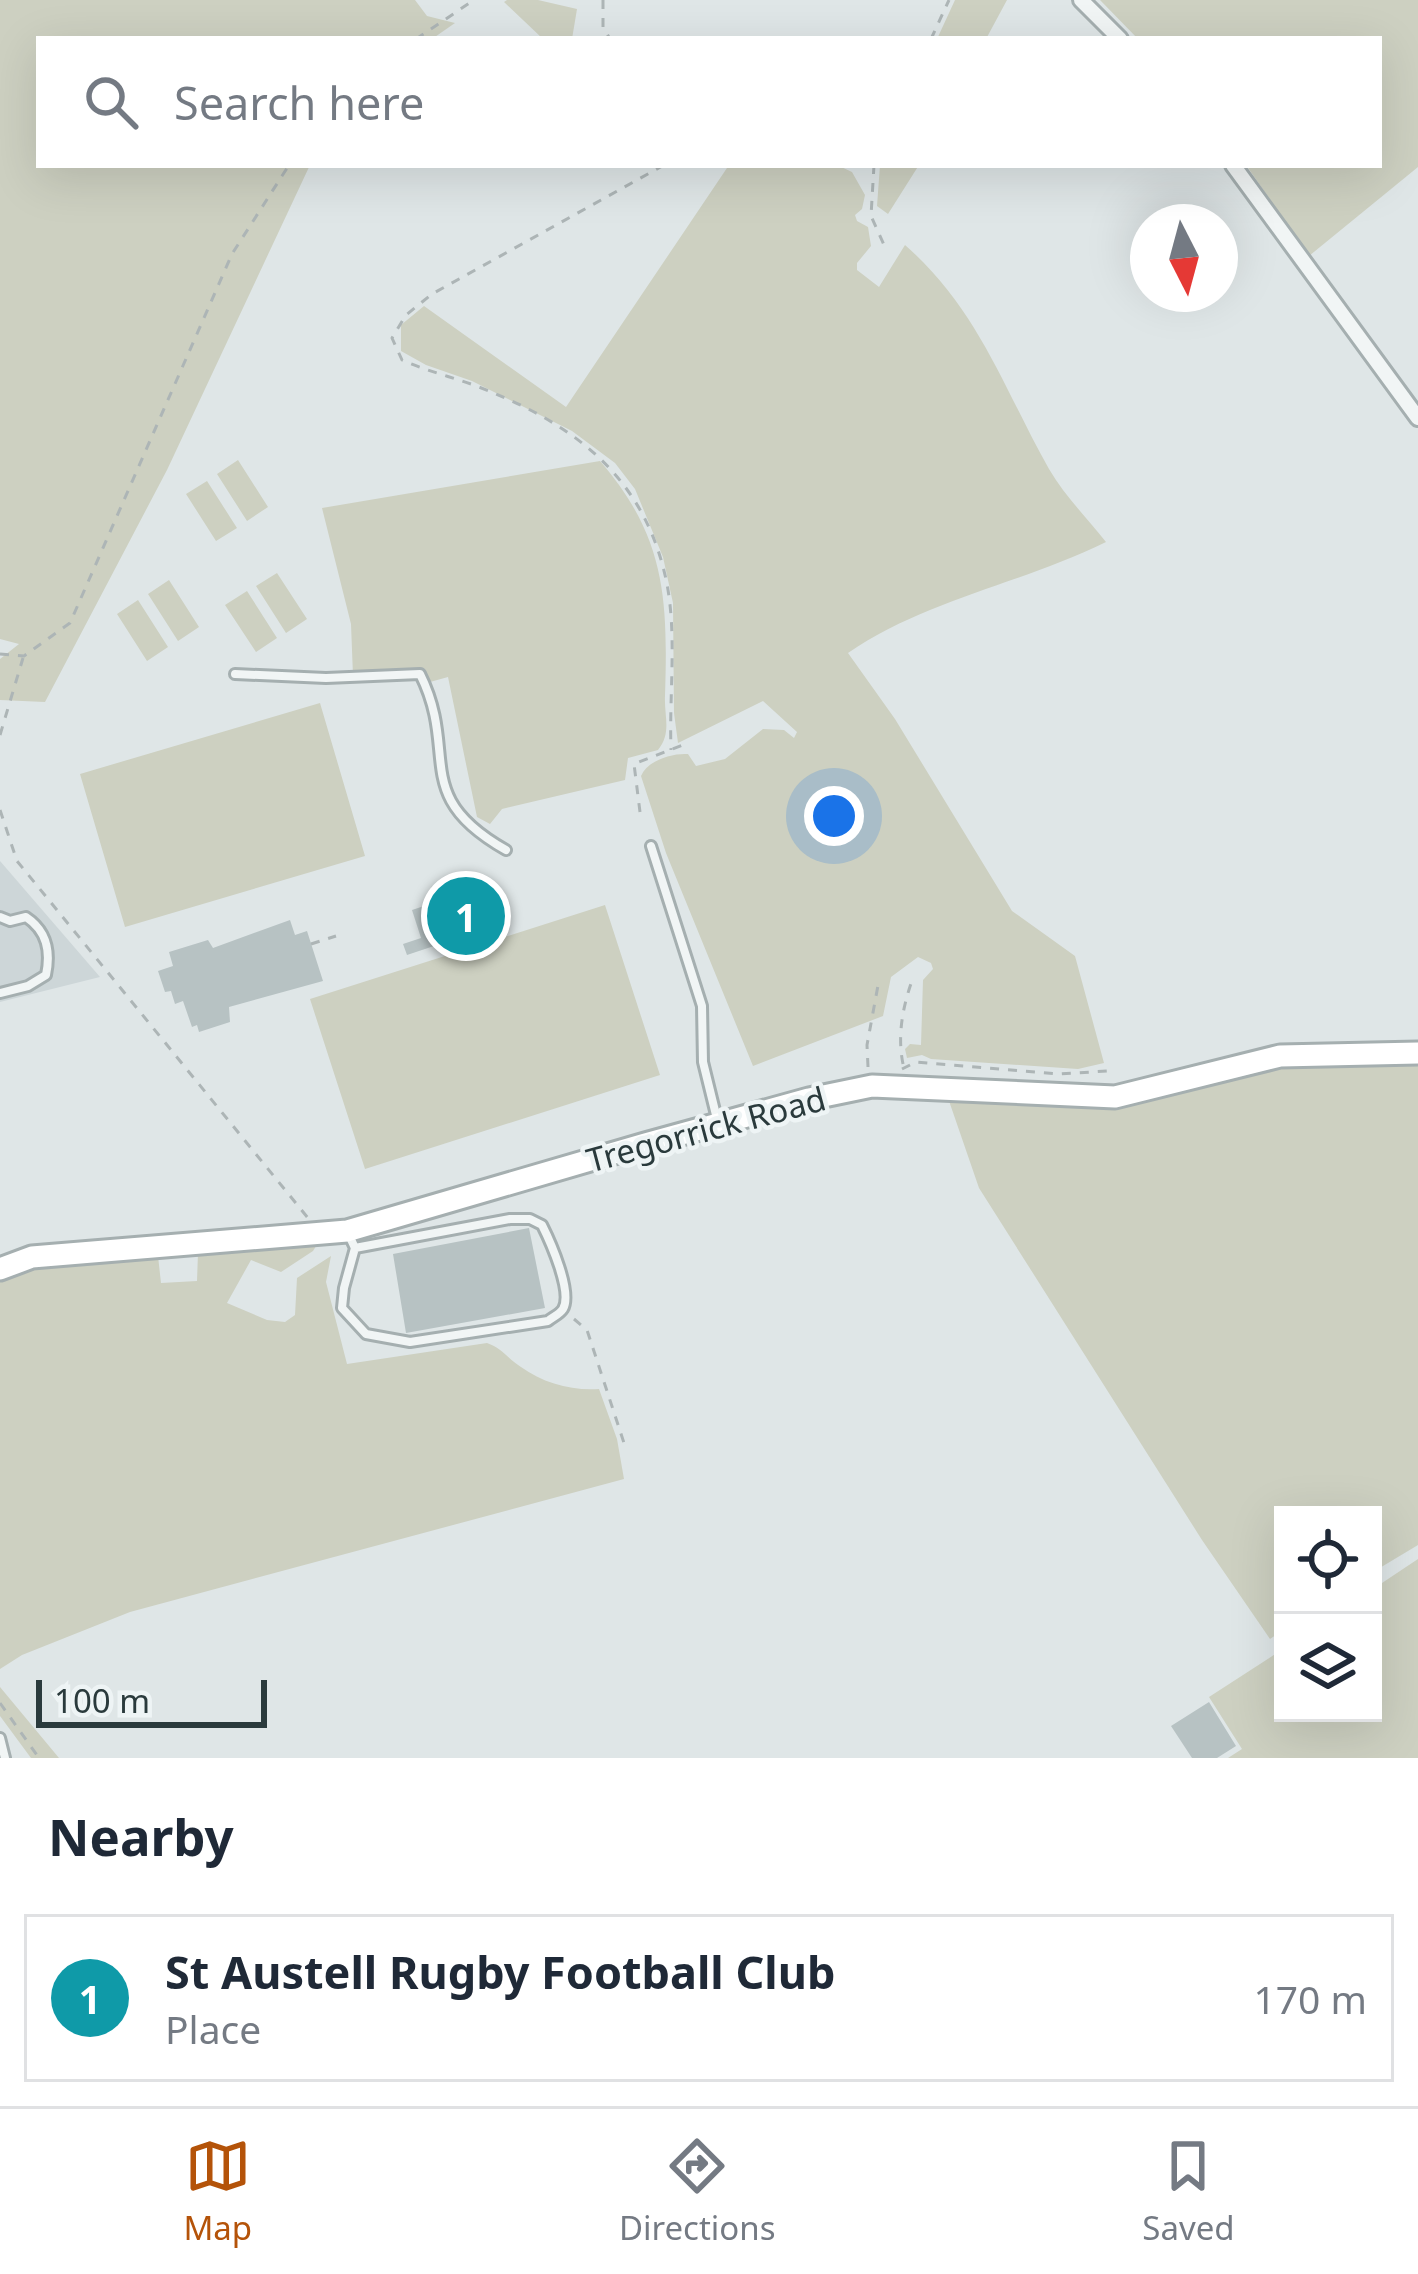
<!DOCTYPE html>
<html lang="en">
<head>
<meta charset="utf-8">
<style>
	body { margin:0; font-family:"Noto Sans",sans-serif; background:#f6f6f7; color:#1f2937 }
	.controls { position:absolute; right:36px; bottom:36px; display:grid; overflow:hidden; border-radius:0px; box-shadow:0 12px 48px #0002 }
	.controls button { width:108px; height:108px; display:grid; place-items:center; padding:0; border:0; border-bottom:3px solid #e0e1e3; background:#fff; color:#1f2937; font:60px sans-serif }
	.compass { position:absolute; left:1130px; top:204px; width:108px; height:108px; border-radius:50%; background:#fff; box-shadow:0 12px 48px #0002; rotate:174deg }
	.scale { position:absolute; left:36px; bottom:30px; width:231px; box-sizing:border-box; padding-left:12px; border:6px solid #2a3a3c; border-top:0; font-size:33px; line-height:42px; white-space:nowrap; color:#2a3a3c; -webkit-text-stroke:9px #eef4f5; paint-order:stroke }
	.you { position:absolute; left:834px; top:816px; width:42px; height:42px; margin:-30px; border:9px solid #fff; border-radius:50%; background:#1a73e8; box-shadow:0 0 0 18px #1a73e833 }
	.badge { display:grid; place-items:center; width:78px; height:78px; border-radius:50%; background:#b45309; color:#fff; font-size:39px; font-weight:700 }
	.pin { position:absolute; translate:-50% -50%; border:6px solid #fff; box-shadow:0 3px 12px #0006 }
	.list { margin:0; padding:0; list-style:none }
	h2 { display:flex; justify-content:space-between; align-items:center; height:156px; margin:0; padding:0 48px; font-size:51px }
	h2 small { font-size:39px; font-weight:400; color:#747a83 }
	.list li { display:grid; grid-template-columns:78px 1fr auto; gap:36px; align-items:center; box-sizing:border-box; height:168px; margin:0 24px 24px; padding:0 24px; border:3px solid #e0e1e3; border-radius:0px }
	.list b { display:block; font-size:45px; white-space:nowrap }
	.list p { margin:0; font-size:39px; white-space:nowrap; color:#747a83 }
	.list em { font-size:39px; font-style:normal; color:#747a83 }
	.icon { flex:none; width:66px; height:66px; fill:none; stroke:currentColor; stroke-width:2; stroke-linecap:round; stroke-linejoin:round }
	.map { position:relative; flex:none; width:1418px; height:1758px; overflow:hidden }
	.search { position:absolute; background:#fff; box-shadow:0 12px 48px #0002; left:36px; right:36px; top:36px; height:132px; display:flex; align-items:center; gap:30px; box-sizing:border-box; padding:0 42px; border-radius:0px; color:#747a83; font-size:45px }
	.sheet { height:348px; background:#fff }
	nav { display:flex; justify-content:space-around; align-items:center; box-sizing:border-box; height:168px; border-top:3px solid #e0e1e3; background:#fff; font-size:33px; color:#747a83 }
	nav a { display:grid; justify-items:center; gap:6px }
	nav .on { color:#b45309 }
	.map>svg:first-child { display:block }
	.built { fill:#cdd6d8 }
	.green { fill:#cdd0c1 }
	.building { fill:#b7c2c3 }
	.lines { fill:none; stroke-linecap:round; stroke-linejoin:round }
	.lane-casing { stroke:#a5afb0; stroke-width:14 }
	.street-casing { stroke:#a5afb0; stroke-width:20 }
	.secondary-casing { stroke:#a5afb0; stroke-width:27 }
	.path { stroke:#adb5b6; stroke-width:3; stroke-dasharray:9 9; stroke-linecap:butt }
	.lane { stroke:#f1f5f5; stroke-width:8 }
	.street { stroke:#f1f5f5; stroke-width:14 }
	.secondary { stroke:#fff; stroke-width:21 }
	.labels { text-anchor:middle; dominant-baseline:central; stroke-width:9; stroke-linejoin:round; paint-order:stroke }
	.street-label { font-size:33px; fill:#2a3a3c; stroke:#eef4f5 }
</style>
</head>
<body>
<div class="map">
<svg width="1418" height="1758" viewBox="0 0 1418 1758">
	<rect width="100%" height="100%" fill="#dfe6e7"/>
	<path class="built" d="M0 861 100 977 0 1002Z"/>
	<path class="green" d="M0 0H415L427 16 455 23 432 39H39V165H310L167 470 45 702 0 700V659L19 644 0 639Z
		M507 0H538L577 9 572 39H543L504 2Z
		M955 0H1007L986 39H937Z
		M1100 0H1418V167L1309 256 1246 165H1379V39H1138Z
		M729 165H837L852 172 865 195 862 209 855 215 857 221 868 227 871 246 857 263V270L879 287 905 245C978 309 1003 387 1049 469 1064 495 1087 518 1106 542 1021 584 927 599 848 653L895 719 1012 911 1075 956 1104 1063 1078 1069 931 1059 922 1055 907 1058 905 1049 910 1044 921 1045 923 980 933 969 931 963 918 957 891 977 883 1016 753 1066 666 853 641 776C648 760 672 753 688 754L696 766 725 759 763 729 784 730 794 738 797 732 763 701 678 743 674 713 673 603 663 557 635 489 615 463 572 431 472 381 426 365 401 351V325L424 306 566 407Z
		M880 165H919L888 214 877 206Z
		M238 460 268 507 247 521 217 474Z
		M600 461C666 537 668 600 665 696 664 716 672 733 658 750L628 758 625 780 502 809 490 824 477 817 448 677 430 682 420 673 353 676 351 624 322 508Z
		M207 481 237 528 216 541 186 494Z
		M277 573 307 619 286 633 256 586Z
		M169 580 199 627 178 641 148 594Z
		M247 591 277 638 256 652 225 605Z
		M138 600 168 647 147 661 117 614Z
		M320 703 365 856 125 927 80 774Z
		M605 905 660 1075 365 1169 310 999Z
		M1418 1057V1545L1373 1572V1515H1283V1630L1270 1639 1202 1540 979 1188 948 1098 1032 1104 1136 1100 1279 1065Z
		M318 1243 313 1251 281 1272 251 1260 227 1303 267 1320 285 1322 295 1315 297 1278 331 1256 326 1282 347 1364 487 1343C502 1348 508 1359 521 1367 543 1383 572 1391 599 1389L617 1439 624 1479 130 1612 22 1655 0 1669V1276L36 1267 158 1256 161 1283 197 1281 198 1253Z
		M1418 1559V1758H1228L1242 1749 1209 1697 1283 1649V1713H1373V1589Z
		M0 1687 59 1758H31L0 1716Z"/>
	<path class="building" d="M457 878 462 895 488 887 500 924 407 955 403 944 421 938 412 910 436 902 431 887Z
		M290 920 295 935 307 931 323 981 229 1007 230 1022 199 1032 197 1025 192 1027 183 1001 175 1004 171 991 165 992 158 971 173 966 169 952 208 940 213 948Z
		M529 1228 545 1308 406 1333 393 1254Z
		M1209 1702 1236 1746 1217 1758H1192L1171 1726Z"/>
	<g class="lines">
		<defs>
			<path id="lane" d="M235 674 326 678 420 674C460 754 409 795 506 850
				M651 846 702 1006 703 1062 717 1119
				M0 917 10 921 26 917C47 931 51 951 46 975L28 986 0 993
				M348 1233 355 1248 510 1219H530L542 1225C550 1241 573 1292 563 1309 560 1314 553 1317 548 1321L410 1342 366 1334 342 1308 344 1288 355 1248
				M0 1738 5 1758"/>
			<path id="street" d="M1081 0 1120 39
				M1233 165 1418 418"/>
			<path id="secondary" d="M0 1269 32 1257 347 1231 645 1144 809 1099 872 1086 1115 1097 1280 1056 1418 1053"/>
		</defs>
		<use href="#lane" class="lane-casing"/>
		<use href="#street" class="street-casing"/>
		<use href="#secondary" class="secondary-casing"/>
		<path class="path" d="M603 0V27L610 39
			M416 39 474 0
			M931 39 949 0
			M664 165 432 294 406 315 392 338 402 360C424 370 448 376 471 384 570 421 645 474 667 584 677 638 669 695 671 750
			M874 165 871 216 885 247
			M0 654 24 656 70 623 232 254 289 165
			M0 735 23 658
			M0 810 17 861 308 1218
			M640 812 634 764 683 745
			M311 944 336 936
			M903 1064C897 1035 903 1005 913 978
			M868 1067 867 1045 879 980
			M902 1069 916 1062 1059 1074 1107 1071
			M574 1319 587 1330 624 1443
			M0 1703 39 1758"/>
		<use href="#lane" class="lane"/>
		<use href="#street" class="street"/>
		<use href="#secondary" class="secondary"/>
	</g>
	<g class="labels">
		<g class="street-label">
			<text transform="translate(706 1129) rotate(-15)">Tregorrick Road</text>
		</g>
	</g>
</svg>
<div class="controls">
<button><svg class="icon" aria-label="locate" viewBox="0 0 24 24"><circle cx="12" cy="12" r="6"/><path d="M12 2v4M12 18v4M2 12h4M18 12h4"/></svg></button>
<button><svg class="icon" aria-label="layers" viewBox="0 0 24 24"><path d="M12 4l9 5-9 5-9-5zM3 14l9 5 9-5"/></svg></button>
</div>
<svg class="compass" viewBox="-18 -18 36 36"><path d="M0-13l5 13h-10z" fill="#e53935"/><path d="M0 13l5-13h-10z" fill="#747a83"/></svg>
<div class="scale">100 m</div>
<div class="you"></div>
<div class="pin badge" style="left:466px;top:916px;background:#0f9aa8">1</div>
<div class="search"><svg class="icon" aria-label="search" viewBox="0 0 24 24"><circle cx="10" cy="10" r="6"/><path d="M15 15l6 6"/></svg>Search here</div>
</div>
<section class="sheet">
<h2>Nearby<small></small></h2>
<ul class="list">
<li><span class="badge" style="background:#0f9aa8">1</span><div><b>St Austell Rugby Football Club</b><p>Place</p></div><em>170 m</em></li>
</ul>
</section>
<nav>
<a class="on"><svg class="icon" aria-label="map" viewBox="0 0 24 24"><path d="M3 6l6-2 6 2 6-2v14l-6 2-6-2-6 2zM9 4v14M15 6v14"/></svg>Map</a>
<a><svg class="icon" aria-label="directions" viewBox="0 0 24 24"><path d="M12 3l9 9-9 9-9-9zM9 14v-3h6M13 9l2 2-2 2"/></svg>Directions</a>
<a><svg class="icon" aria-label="saved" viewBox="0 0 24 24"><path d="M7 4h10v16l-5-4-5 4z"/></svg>Saved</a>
</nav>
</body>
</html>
